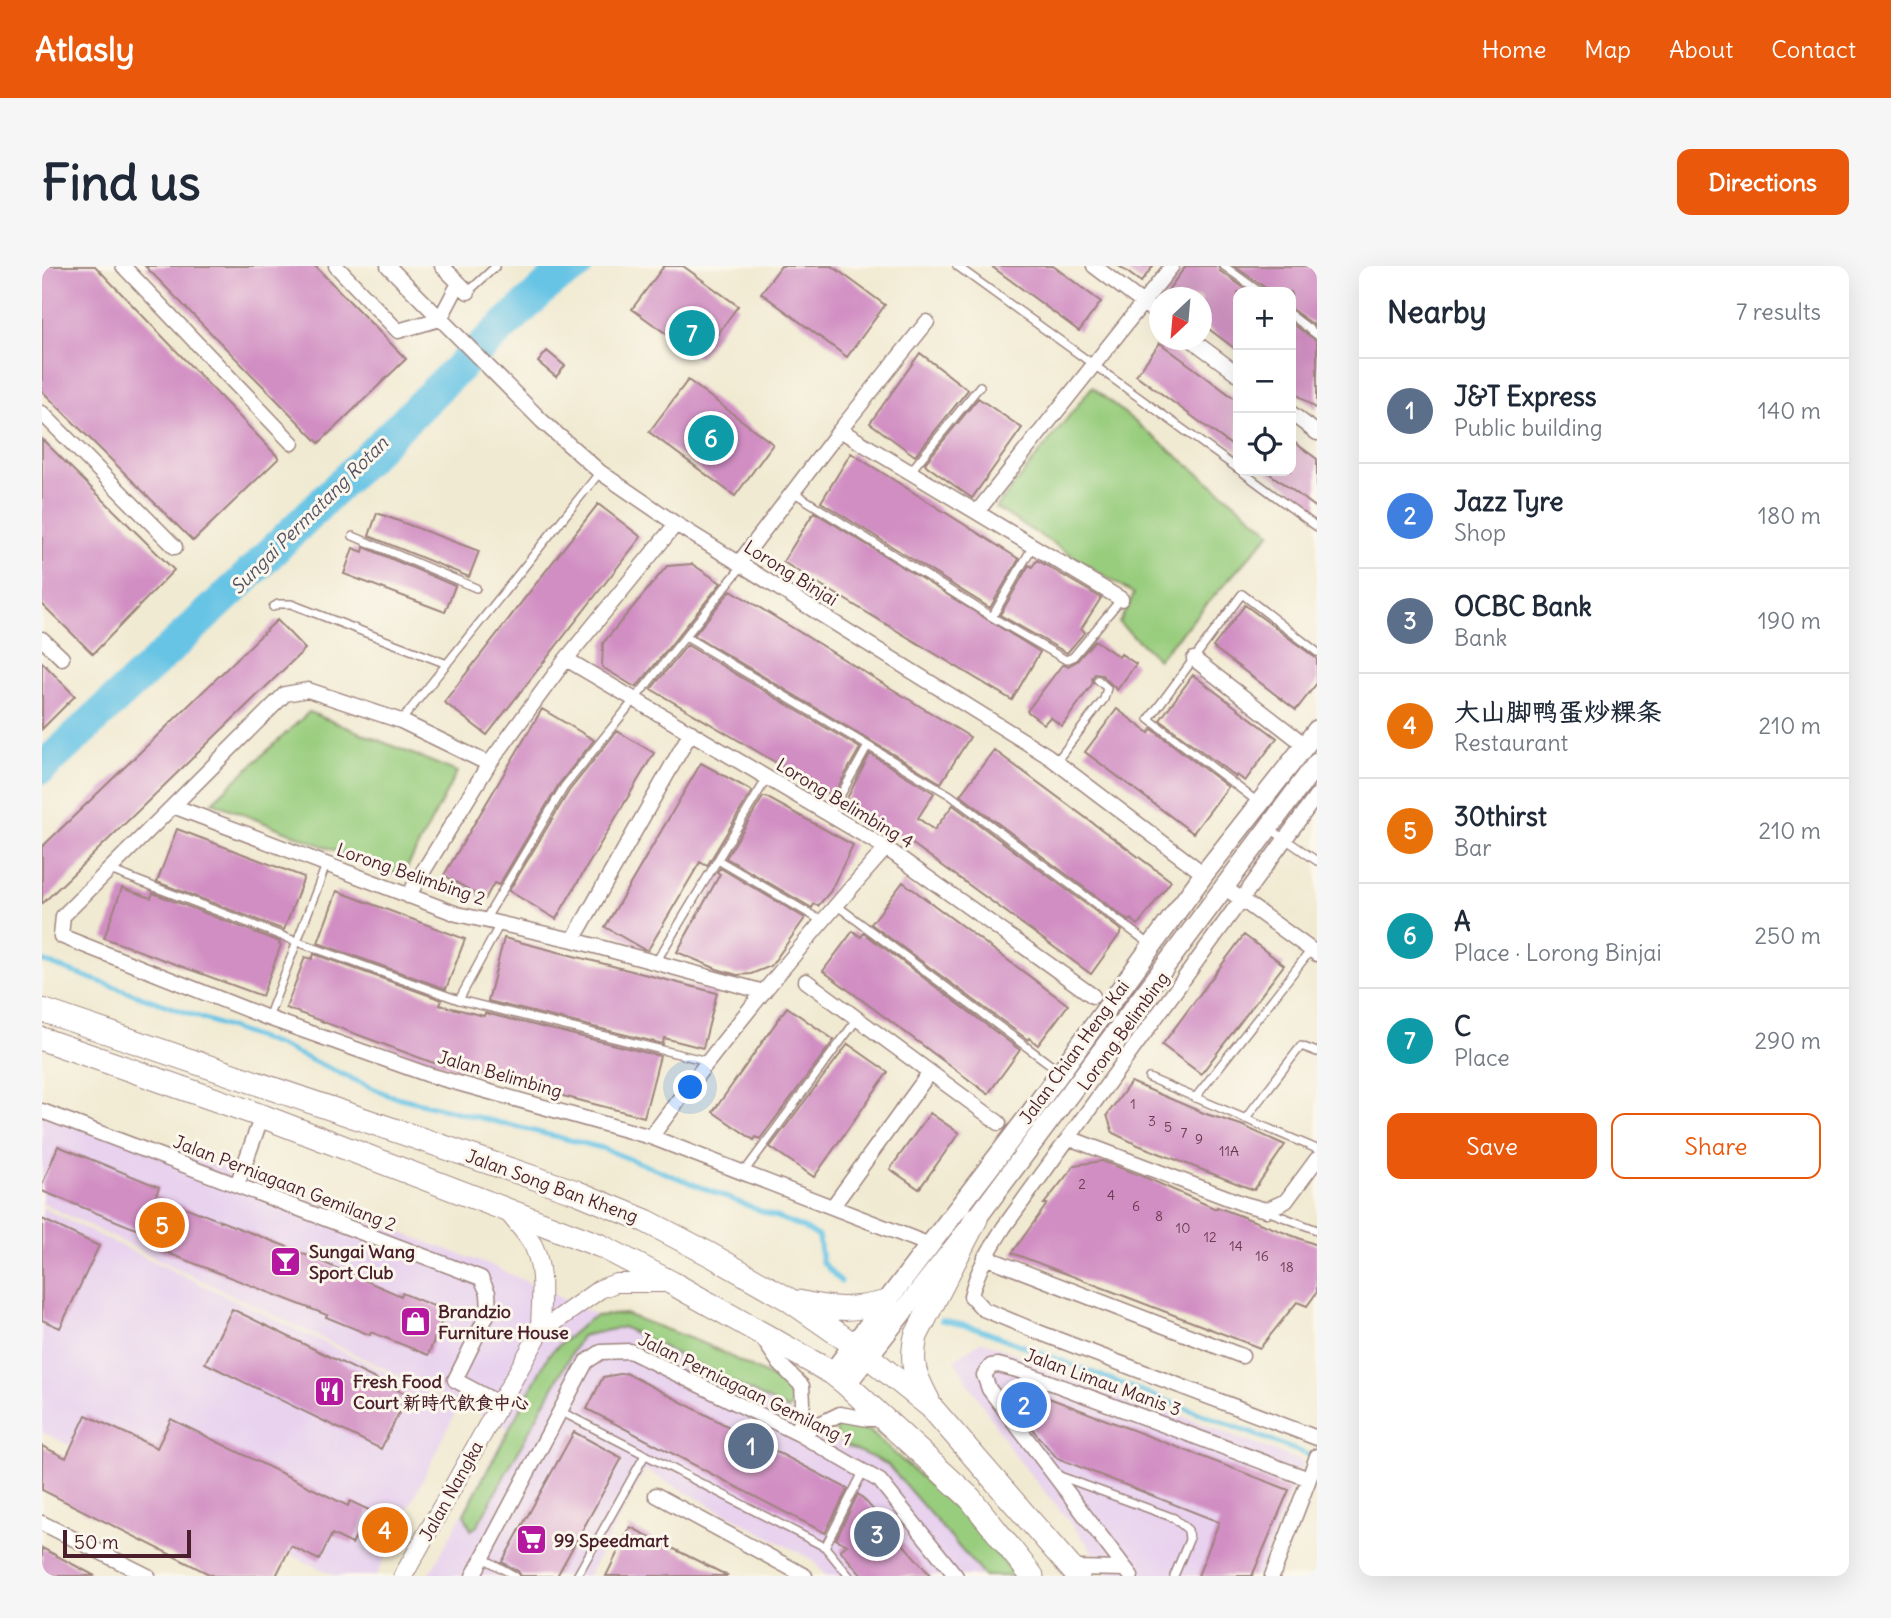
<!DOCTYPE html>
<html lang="en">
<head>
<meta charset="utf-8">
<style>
	body { margin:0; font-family:Delius,"LXGW WenKai TC",sans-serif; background:#f6f6f7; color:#1f2937 }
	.controls { position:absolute; right:21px; top:21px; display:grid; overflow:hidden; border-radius:14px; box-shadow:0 7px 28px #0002 }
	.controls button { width:63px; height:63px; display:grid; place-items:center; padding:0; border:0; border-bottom:2px solid #e0e1e3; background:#fff; color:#1f2937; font:35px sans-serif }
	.compass { position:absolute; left:1107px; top:21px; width:63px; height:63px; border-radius:50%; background:#fff; box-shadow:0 7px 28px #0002; rotate:206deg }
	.scale { position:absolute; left:21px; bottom:18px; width:128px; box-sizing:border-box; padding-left:7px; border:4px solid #4a1f2b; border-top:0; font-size:19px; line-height:24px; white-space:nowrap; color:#4a1f2b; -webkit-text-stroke:5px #fbf7ec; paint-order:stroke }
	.you { position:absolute; left:649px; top:822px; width:24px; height:24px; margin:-18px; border:5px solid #fff; border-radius:50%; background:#1a73e8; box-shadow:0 0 0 10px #1a73e833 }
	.badge { display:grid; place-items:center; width:46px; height:46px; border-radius:50%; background:#ea580c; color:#fff; font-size:23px; font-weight:700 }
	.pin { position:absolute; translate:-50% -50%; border:4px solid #fff; box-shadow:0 2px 7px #0006 }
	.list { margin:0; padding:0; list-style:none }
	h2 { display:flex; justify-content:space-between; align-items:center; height:91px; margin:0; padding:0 28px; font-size:30px }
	h2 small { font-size:23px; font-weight:400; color:#747a83 }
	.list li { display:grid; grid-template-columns:46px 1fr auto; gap:21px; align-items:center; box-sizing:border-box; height:105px; padding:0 28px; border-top:2px solid #e0e1e3 }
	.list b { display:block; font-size:26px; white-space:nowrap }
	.list p { margin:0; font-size:23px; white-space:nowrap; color:#747a83 }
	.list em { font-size:23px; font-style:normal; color:#747a83 }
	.actions { display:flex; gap:14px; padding:21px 28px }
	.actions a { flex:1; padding:16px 0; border:2px solid #ea580c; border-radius:14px; text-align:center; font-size:24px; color:#ea580c }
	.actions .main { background:#ea580c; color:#fff }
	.icon { flex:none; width:38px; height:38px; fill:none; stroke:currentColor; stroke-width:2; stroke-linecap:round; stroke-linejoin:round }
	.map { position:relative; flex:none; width:1275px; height:1310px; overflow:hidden; border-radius:14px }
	header { display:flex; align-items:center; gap:42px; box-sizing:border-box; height:98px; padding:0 35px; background:#ea580c; color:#fff }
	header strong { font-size:33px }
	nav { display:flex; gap:38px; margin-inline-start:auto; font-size:24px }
	.intro { display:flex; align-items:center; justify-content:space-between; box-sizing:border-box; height:168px; padding:0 42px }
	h1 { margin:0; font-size:49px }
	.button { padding:18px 32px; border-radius:14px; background:#ea580c; color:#fff; font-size:24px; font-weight:700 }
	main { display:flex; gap:42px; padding:0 42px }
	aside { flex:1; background:#fff; border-radius:14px; box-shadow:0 7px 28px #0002 }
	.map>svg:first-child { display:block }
	.built { fill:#e8d2ee }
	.green { fill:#99cd7e; stroke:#727654; stroke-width:2 }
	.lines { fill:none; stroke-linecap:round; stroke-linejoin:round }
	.stream { stroke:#67c4e5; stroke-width:5 }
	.river { stroke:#67c4e5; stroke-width:32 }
	.building { fill:#d18ec3 }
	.service-casing { stroke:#9e847e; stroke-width:10 }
	.minor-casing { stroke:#9e847e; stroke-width:17 }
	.tertiary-casing { stroke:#9e847e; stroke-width:20 }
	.secondary-casing { stroke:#9e847e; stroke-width:22 }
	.primary-casing { stroke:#9e847e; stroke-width:25 }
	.service { stroke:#fff; stroke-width:7 }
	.minor { stroke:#fff; stroke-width:14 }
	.tertiary { stroke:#fff; stroke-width:18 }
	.secondary { stroke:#fff; stroke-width:19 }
	.primary { stroke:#fff; stroke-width:23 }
	.labels { text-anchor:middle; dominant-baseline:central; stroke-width:6; stroke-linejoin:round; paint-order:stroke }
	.number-label { font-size:14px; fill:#6c3b51 }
	.street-label { font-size:18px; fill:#4a1f2b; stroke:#fbf7ec }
	.poi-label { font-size:18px; font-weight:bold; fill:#4a1f2b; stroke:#fbf7ec; text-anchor:start }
	.water-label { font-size:19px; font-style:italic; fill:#535163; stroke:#fbf7ec }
</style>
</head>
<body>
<header>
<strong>Atlasly</strong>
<nav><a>Home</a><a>Map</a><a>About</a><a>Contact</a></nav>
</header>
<div class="intro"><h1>Find us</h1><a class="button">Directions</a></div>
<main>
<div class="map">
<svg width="1275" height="1310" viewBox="0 0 1275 1310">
	<rect width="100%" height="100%" fill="#fbf7ec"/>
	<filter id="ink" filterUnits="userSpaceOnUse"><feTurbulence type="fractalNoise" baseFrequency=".0143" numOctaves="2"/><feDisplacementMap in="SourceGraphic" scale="14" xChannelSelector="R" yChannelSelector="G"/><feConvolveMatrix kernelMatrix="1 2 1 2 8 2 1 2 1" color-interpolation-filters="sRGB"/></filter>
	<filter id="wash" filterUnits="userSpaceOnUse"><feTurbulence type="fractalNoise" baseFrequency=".00686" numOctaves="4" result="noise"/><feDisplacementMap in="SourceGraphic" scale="28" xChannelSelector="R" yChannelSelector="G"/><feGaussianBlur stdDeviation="1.57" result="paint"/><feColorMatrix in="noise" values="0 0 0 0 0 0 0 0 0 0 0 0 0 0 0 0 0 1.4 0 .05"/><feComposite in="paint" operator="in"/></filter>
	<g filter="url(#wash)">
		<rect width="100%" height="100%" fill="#f1ead2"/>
		<path class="built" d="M0 834 455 1002 580 1061 746 1144 805 1180 845 1198 942 1310H784L769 1293 603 1204 546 1310H387L466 1162 0 937Z
			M0 942 416 1141 334 1310H293L0 1166Z
			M940 1075 1261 1196 1215 1310H1068L1044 1276 971 1187 912 1094Z"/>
		<path class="green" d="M1050 121 1229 266 1116 393 1077 357 1092 328 954 242Z
			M267 446 415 506 360 611 170 536Z
			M583 1048 668 1080 750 1122 752 1137 746 1144 581 1061 539 1070 435 1260 429 1264 422 1248 508 1087 545 1055 554 1050Z
			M805 1155 823 1161 921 1249 974 1310H942L845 1198 805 1180 795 1169 794 1160 798 1156Z"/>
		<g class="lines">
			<path class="stream" d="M0 695 238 780 346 829 560 882 762 962 777 971 780 996 799 1016
				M899 1054 934 1062 1274 1192"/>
			<path class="river" d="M0 502 194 321 406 112 510 15 535 0"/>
		</g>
		<g id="blocks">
			<path class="building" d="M0 0H53L237 192 151 275 0 125Z
				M103 0H273L364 93 277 177Z
				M622 0H641L696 40 658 92 590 43Z
				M739 0H790L843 39 805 91 719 27Z
				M949 0H1011L1059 36 1037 65Z
				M1077 0H1111L1099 16Z
				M1144 0H1176L1178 5 1208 26H1196V85L1159 57V32H1120Z
				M1192 0H1275V61L1249 43V26H1224L1222 21Z
				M1249 57 1275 75V143L1249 124Z
				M1118 77 1196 135V184L1094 109Z
				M505 85 523 100 514 111 496 96Z
				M878 87 926 124 873 190 828 157Z
				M646 114 731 178 693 230 607 166Z
				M936 132 980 162 930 232 885 200 883 197Z
				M0 173 132 304 51 388 0 338Z
				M1249 174 1275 193V242L1224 205H1249Z
				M809 187 977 293 948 342 779 236Z
				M556 238 599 271 445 469 402 436Z
				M772 246 998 386 970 434 741 296Z
				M335 247 437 285 427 311 327 270Z
				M322 281 413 320 403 346 302 308 311 282 321 286Z
				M995 294 1059 332 1039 363 1043 366 1025 387 958 349 987 299 990 301Z
				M650 298 679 317 598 417 593 421 560 401 561 377 625 300Z
				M689 324 928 471 899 517 652 369Z
				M1203 339 1275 393V417L1254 444 1171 381Z
				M235 354 263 383 0 638V581Z
				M1053 374 1077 391 1079 388 1094 398 1075 424 1060 409 1053 408 1050 412 1051 417 1020 460 1008 451 1002 458 985 445 1020 399 1026 400 1035 395Z
				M645 379 818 482 791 530 609 423Z
				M0 396 33 430 0 463Z
				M1151 409 1235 472 1203 515 1195 509 1194 511 1118 454Z
				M500 443 552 474 517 518 457 619 452 617 443 633 402 609Z
				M1075 443 1107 467 1110 463 1186 521 1151 567 1043 486Z
				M575 465 612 487 514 653 467 625 527 525Z
				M952 484 1129 615 1096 659 1089 653 1087 655 918 529Z
				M828 488 892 527 876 552 892 564 911 539 1080 665 1049 708 868 576 867 577 801 540Z
				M659 497 710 525 665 600 658 596 606 684 601 683 563 661Z
				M721 531H724L811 579 788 626 776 640 772 638 770 642 684 592Z
				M135 563 262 611 242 664 115 616Z
				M678 602 763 652 729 700 709 708 695 709 675 703 635 686 678 608 675 606Z
				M861 616 1026 739 996 779 987 772 986 774 829 658Z
				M80 622 109 632 111 627 238 676 237 678 239 679 220 730 62 672Z
				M295 625 423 673 404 723 276 677Z
				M811 665 819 671 822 667 978 784 946 828 781 705Z
				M1202 669 1242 699 1159 808 1120 779Z
				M462 672 675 727 661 782 622 772 621 778 446 735Z
				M272 688 400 734 398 739 442 750 443 747 618 790 602 851 389 796 244 742 263 691 270 693Z
				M745 741 792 774 718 873 714 871 712 874 671 846Z
				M806 778 846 806 772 911 728 881Z
				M1089 816 1164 848 1199 859 1243 879 1212 924 1096 879 1071 867 1065 849Z
				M888 847 917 867 877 923 848 903Z
				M16 880 117 921 114 930 243 980 359 1030 360 1027 404 1045 386 1089 329 1066 328 1069 284 1051 285 1049 110 981 114 971 0 925V919Z
				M1060 895 1107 913 1174 943 1175 941 1275 979V1026L1265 1040 1255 1036 1218 1082 970 987 1005 938H1002L1033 899Z
				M0 953 57 980 18 1062 0 1054Z
				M190 1043 366 1129 339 1183 163 1097Z
				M584 1107 806 1223 783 1267 545 1143 561 1111Z
				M973 1119 1247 1224 1210 1310H1156L1177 1256 1015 1192 994 1168 968 1128Z
				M44 1149 115 1182 129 1153 306 1240 308 1235 327 1244 310 1278 290 1268 277 1294 249 1280 234 1310H171L0 1224V1180L24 1192Z
				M532 1166 580 1192 515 1310H479L476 1305 460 1296Z
				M816 1228 820 1231 889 1310H820L798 1284 805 1279 794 1273Z
				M588 1261 686 1310H564Z
				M0 1282 53 1310H0Z"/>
		</g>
	</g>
	<g filter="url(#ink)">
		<use href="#blocks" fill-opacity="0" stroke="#9e847e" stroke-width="2"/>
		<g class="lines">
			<defs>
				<path id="service" d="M915 0 1196 203
					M1182 0 1218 26
					M426 26 454 0
					M1249 49 1275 69
					M1199 205 1275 261
					M868 206 938 120
					M751 226 950 351 1024 394 1031 391 1079 333
					M311 270 434 322
					M231 341 236 338H249L405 398
					M950 351 991 280
					M644 371 908 529 1109 679
					M359 455 558 206
					M1014 496 1062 433 1065 422 1056 414
					M1217 537 1107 453 1200 328 1275 386
					M788 548 826 480
					M1227 562 1275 595
					M676 594 780 655
					M68 604 253 675 417 734 665 795
					M794 639 1017 805
					M443 654 522 521 701 299
					M614 696 725 512
					M417 734 458 658
					M226 752 284 599
					M1107 812 1275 883
					M1153 832 1269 684
					M1203 853 1259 780 1275 786
					M702 906 816 752
					M1225 945 1275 964
					M518 1145 783 1281 807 1310
					M1015 1209 1132 1252 1146 1264 1147 1274 1132 1310
					M783 1281 822 1204
					M441 1292 473 1310
					M535 1310 603 1189"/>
				<path id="minor" d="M81 0 250 177
					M294 0 356 65 398 53 417 17
					M346 0 500 155 558 206 634 258 1006 490 1162 608
					M400 0 426 26
					M1052 0 1118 50
					M1150 74 1196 108
					M0 147 133 281
					M1249 147 1275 167
					M798 164 1079 333
					M935 246 1130 0
					M697 297 798 164 885 56
					M0 373 20 392
					M524 393 844 582 1051 730
					M1152 393 1263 479
					M447 498 359 455 266 424 243 428 21 650 19 670 226 752 387 809 609 871 888 979
					M1275 529 962 961C948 983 935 1004 929 1030L941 1043 996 1066 1275 1172
					M131 540 415 648 531 674 722 726
					M1182 621 1275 688
					M366 630 447 498 524 393 634 258
					M531 674 649 466
					M764 715 957 857
					M0 845 439 1012 446 1027 447 1045 413 1114 458 1138
					M609 871C682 771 762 675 844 582
					M1027 872 1202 938 1224 944 1244 935 1275 893
					M195 919 220 850
					M791 940 888 806
					M943 991 1200 1090
					M721 1073 738 1098 760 1120 761 1136 757 1168
					M757 1168 798 1148 826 1153H842
					M1267 1213 1275 1190
					M614 1229 763 1310
					M0 1257 106 1310
					M1031 1302 1084 1303
					M431 1310 544 1096 559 1086 588 1085 757 1168 838 1215 914 1310
					M1089 1310 947 1123 942 1109 949 1100 956 1099 975 1104 1267 1213 1230 1310"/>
				<path id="tertiary" d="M464 944C473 955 484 967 491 979 504 1006 498 1038 498 1066
					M361 1310 498 1066 558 1023 574 1017H627"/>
				<path id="secondary" d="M790 1107 985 852 1162 608 1275 464
					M804 1118 934 953 1275 497"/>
				<path id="primary" d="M0 744 534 926 604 955 669 989 746 1033 812 1079 889 1141 1036 1310
					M0 773 220 850 559 980 630 1017 790 1107 804 1118 928 1232 990 1310
					M756 1036C791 1044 810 1045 845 1036
					M886 1134C873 1109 868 1099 874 1070L934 953"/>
			</defs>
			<use href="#service" class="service-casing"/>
			<use href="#minor" class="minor-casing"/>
			<use href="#tertiary" class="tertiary-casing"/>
			<use href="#secondary" class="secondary-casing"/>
			<use href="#primary" class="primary-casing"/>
			<use href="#service" class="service"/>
			<use href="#minor" class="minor"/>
			<use href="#tertiary" class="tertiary"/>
			<use href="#secondary" class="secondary"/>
			<use href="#primary" class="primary"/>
		</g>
	</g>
	<defs>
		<symbol id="bar-square" viewBox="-11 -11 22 22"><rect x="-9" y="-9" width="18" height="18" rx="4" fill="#b5179e" stroke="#fbf7ec"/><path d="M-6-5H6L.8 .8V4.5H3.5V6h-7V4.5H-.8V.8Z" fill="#fff"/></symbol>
		<symbol id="shop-square" viewBox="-11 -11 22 22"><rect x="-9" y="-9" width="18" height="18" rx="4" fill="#b5179e" stroke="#fbf7ec"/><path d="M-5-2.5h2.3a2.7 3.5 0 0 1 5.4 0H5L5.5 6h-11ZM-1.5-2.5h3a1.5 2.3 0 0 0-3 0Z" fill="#fff"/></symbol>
		<symbol id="restaurant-square" viewBox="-11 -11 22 22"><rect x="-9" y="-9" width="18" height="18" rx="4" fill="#b5179e" stroke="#fbf7ec"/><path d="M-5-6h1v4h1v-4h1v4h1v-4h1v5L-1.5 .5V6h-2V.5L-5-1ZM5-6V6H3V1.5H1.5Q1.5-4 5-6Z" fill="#fff"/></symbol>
		<symbol id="supermarket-square" viewBox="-11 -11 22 22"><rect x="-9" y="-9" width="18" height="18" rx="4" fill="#b5179e" stroke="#fbf7ec"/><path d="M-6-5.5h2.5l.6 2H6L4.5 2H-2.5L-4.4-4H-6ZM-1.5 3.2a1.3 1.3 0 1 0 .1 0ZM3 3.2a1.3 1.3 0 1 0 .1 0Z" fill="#fff"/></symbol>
	</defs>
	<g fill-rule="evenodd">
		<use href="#bar-square" x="226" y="978" width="35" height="35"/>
		<use href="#shop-square" x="356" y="1038" width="35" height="35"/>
		<use href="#restaurant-square" x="270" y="1108" width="35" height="35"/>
		<use href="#supermarket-square" x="472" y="1256" width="35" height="35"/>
	</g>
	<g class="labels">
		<g class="number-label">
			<text x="1091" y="838">1</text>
			<text x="1110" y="855">3</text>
			<text x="1126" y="861">5</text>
			<text x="1142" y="867">7</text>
			<text x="1157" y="873">9</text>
			<text x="1187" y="885">11A</text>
			<text x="1040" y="918">2</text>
			<text x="1069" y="929">4</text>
			<text x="1094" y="940">6</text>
			<text x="1117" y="950">8</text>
			<text x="1141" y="962">10</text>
			<text x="1168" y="971">12</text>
			<text x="1194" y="980">14</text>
			<text x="1220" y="990">16</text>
			<text x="1245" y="1001">18</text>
		</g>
		<g class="street-label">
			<text transform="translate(749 307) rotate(32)">Lorong Binjai</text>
			<text transform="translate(803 537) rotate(31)">Lorong Belimbing 4</text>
			<text transform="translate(369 608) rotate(19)">Lorong Belimbing 2</text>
			<text transform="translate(1081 765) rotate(-54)">Lorong Belimbing</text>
			<text transform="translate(1032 786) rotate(-54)">Jalan Chian Heng Kai</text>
			<text transform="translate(458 808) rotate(16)">Jalan Belimbing</text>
			<text transform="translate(243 917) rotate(21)">Jalan Perniagaan Gemilang 2</text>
			<text transform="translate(510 920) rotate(20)">Jalan Song Ban Kheng</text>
			<text transform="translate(1061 1116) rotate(20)">Jalan Limau Manis 3</text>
			<text transform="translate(703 1123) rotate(26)">Jalan Perniagaan Gemilang 1</text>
			<text transform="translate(409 1225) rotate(-61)">Jalan Nangka</text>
		</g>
		<g class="poi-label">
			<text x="267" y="985">Sungai Wang<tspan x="267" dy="21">Sport Club</tspan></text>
			<text x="396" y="1045">Brandzio<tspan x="396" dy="21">Furniture House</tspan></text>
			<text x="311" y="1115">Fresh Food<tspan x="311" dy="21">Court 新時代飲食中心</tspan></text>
			<text x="512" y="1274">99 Speedmart</text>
		</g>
		<g class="water-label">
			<text transform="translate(267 249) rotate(-45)">Sungai Permatang Rotan</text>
		</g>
	</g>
</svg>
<div class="controls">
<button>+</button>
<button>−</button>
<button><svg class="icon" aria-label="locate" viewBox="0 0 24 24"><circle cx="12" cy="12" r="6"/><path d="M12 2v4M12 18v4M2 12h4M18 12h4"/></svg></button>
</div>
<svg class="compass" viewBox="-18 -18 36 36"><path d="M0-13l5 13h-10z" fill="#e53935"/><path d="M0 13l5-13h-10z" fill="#747a83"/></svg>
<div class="scale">50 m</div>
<div class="you"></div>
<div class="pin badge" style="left:709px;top:1180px;background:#5c6f8a">1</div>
<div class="pin badge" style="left:982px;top:1139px;background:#3f7fe0">2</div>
<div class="pin badge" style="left:835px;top:1268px;background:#5c6f8a">3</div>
<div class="pin badge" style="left:343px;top:1264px;background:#e8710a">4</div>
<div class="pin badge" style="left:120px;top:959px;background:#e8710a">5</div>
<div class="pin badge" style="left:669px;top:172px;background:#0f9aa8">6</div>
<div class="pin badge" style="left:650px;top:67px;background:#0f9aa8">7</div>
</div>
<aside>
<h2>Nearby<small>7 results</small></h2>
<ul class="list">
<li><span class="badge" style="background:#5c6f8a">1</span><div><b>J&amp;T Express</b><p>Public building</p></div><em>140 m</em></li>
<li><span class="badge" style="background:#3f7fe0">2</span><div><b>Jazz Tyre</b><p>Shop</p></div><em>180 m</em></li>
<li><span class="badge" style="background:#5c6f8a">3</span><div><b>OCBC Bank</b><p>Bank</p></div><em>190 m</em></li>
<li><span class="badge" style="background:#e8710a">4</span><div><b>大山脚鸭蛋炒粿条</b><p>Restaurant</p></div><em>210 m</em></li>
<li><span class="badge" style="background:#e8710a">5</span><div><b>30thirst</b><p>Bar</p></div><em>210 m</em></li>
<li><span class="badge" style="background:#0f9aa8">6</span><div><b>A</b><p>Place · Lorong Binjai</p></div><em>250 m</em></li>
<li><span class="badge" style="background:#0f9aa8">7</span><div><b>C</b><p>Place</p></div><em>290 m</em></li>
</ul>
<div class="actions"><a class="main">Save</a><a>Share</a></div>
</aside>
</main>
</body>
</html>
